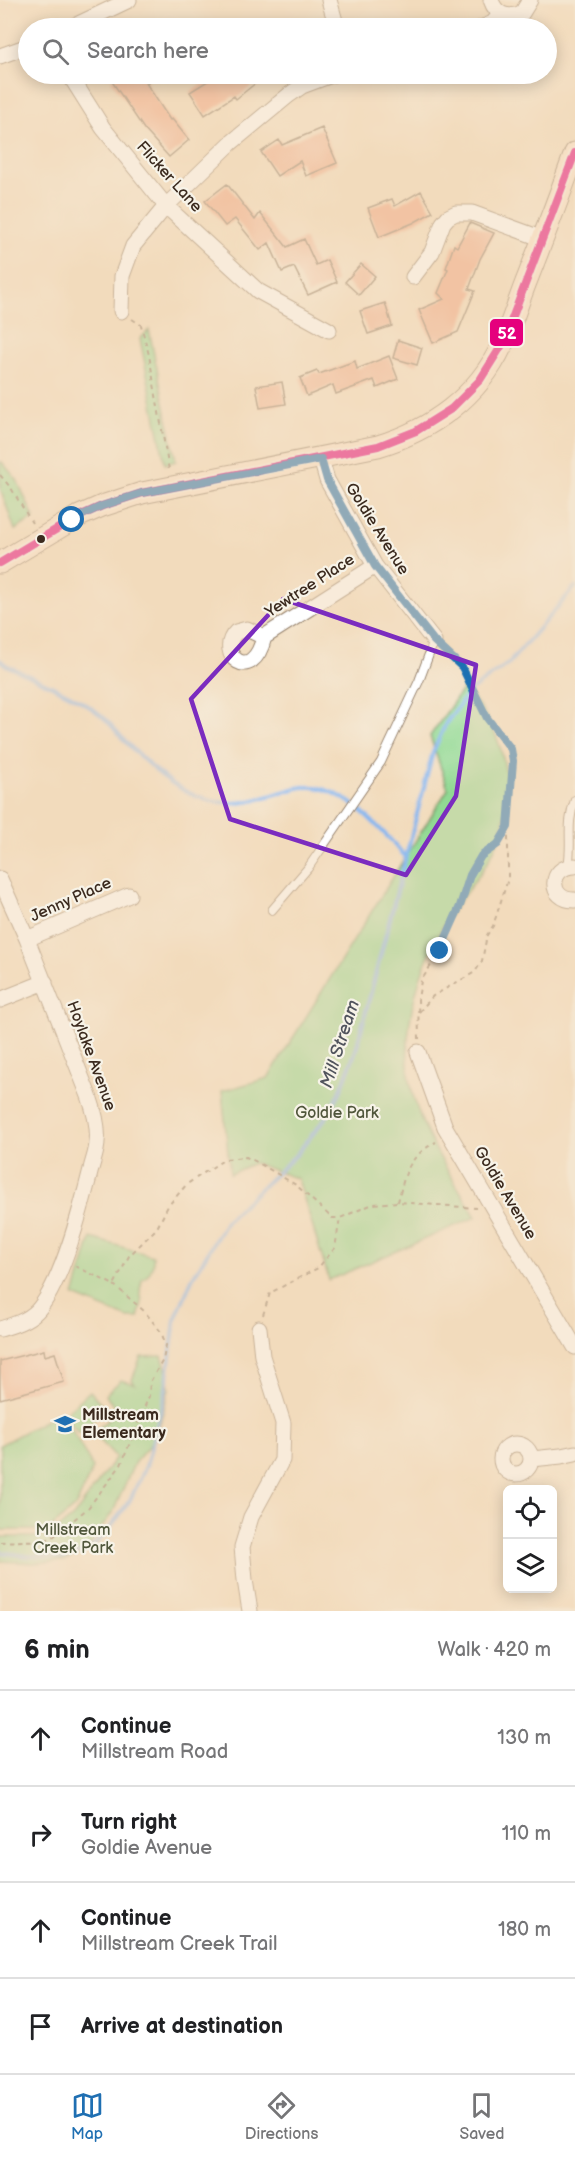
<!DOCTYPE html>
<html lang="en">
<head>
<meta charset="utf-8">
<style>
	body { margin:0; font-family:"Balsamiq Sans",sans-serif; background:#f2f2f2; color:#202124 }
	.controls { position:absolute; right:18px; bottom:18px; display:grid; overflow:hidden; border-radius:9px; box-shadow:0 3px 15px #0003 }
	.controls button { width:54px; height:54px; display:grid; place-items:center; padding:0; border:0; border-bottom:2px solid #e0e0e0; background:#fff; color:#202124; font:30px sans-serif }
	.stop { position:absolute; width:18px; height:18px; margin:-14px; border:4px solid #1f6fb2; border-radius:50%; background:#fff }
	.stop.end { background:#1f6fb2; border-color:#fff; box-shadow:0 2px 6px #0008 }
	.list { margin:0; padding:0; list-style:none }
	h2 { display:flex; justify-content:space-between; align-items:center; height:78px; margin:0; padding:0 24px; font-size:26px }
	h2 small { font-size:20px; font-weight:400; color:#757577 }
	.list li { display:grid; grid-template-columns:39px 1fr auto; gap:18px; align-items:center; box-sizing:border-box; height:96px; padding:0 24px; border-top:2px solid #e0e0e0 }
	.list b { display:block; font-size:22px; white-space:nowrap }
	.list p { margin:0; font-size:20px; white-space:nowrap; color:#757577 }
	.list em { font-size:20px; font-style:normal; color:#757577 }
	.icon { flex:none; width:33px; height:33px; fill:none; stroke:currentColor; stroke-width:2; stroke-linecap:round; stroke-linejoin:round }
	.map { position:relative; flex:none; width:575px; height:1611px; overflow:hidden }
	.search { position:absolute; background:#fff; box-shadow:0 3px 15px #0003; left:18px; right:18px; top:18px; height:66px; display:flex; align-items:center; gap:15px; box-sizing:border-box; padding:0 21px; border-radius:33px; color:#757577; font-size:22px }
	.sheet { height:462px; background:#fff }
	nav { display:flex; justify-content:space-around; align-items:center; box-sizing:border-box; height:84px; border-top:2px solid #e0e0e0; background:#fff; font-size:16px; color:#757577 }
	nav a { display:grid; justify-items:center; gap:3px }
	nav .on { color:#1f6fb2 }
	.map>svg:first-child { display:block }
	.green { fill:#91d993; stroke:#668258; stroke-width:1.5 }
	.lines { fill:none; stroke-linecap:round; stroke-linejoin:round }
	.stream { stroke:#84b6f0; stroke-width:4 }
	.building { fill:#f1a785 }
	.lane-casing { stroke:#96826d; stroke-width:10 }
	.street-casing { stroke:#96826d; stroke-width:17 }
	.secondary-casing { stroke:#96826d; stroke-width:23 }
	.path { stroke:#96826d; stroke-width:2; stroke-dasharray:4.5 4.5; stroke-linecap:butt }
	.lane { stroke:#fff; stroke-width:8 }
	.street { stroke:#fff; stroke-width:15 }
	.secondary { stroke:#fbe5cf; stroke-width:21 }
	.bus-1-casing { stroke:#f7f3e8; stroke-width:12 }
	.bus-1 { stroke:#e5007d; stroke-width:8 }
	.route { stroke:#1f6fb2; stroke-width:8 }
	.marked { fill:none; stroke:#7b2cbf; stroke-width:4.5; stroke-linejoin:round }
	.bus-dot { fill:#3b2a1e; stroke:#f7f3e8; stroke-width:2 }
	.labels { text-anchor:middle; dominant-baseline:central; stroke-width:4.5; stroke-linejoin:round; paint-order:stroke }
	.street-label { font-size:16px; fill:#3b2a1e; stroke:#f7f3e8 }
	.park-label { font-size:16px; fill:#50563b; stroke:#f7f3e8 }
	.poi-label { font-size:16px; font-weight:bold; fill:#3b2a1e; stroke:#f7f3e8; text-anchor:start }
	.water-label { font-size:18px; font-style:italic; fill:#51545d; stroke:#f7f3e8 }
	.line-badge { stroke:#f7f3e8; stroke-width:2 }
	.badge-label { font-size:16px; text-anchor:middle; font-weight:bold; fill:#fff }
</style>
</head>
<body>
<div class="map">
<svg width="575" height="1611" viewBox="0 0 575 1611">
	<rect width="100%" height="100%" fill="#f7f3e8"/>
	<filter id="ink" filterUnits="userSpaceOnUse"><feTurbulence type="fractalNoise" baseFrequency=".0167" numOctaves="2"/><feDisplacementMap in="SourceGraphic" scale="12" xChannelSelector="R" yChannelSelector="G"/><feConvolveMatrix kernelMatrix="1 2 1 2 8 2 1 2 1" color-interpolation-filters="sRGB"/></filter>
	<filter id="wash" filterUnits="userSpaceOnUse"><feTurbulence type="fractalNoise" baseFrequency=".008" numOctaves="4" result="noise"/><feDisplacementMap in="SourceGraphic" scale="24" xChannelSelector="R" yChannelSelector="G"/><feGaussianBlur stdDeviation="1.35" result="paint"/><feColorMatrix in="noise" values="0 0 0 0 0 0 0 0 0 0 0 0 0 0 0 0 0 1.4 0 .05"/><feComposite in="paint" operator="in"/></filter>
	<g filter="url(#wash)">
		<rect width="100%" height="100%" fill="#f2dbbc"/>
		<path class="green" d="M149 330 176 461 165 464 140 339Z
			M0 462H2L17 480 34 518 15 530 0 488Z
			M464 687C509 735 522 804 487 863 473 886 454 905 441 930 419 970 405 1020 408 1065 412 1122 448 1170 476 1217L329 1280 298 1179 254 1163 230 1174 222 1091 268 1078 448 789 430 736Z
			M91 1238 153 1256C154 1266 150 1275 142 1280L140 1290 142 1302 138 1318H128L74 1296Z
			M162 1356 166 1368 169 1388 160 1423 153 1441 135 1462 114 1510 84 1553 64 1561 34 1563 0 1561V1537H48L74 1516 116 1457 93 1433 118 1411 105 1395 121 1380 135 1384 132 1380 141 1357Z
			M90 1391 106 1409 79 1433 64 1416 93 1468 76 1506 48 1530H0V1445L61 1412 63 1415Z"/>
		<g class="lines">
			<path class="stream" d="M0 660 6 665C38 681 74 693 102 716 110 723 117 732 124 740 148 765 174 791 208 800 244 809 264 796 297 788 338 778 380 828 404 855
				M0 1552 27 1556 63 1558 89 1550 108 1531 130 1500 146 1466 165 1395 175 1320 192 1279 227 1220 296 1155 327 1116 340 1092 356 1050 433 752 446 723 470 691 509 663 575 587"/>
		</g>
		<g id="blocks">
			<path class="building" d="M120 74H142L148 82 146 83 170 120 172 119 189 140 169 157 144 129 111 80Z
				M223 74H250L257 82 236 99 234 96 205 115 190 92 214 77 215 79Z
				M322 128 337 163 306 176 300 161 277 176 261 152 279 140 282 145Z
				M227 184 255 220 260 213 287 247 304 239 316 265 327 260 337 282 308 295 294 267 282 272 269 243 260 250 235 219 225 226 205 201Z
				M421 191 433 212 413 223 379 237 368 208 392 199 395 206Z
				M470 223 494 233 480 259 469 289 475 291 458 332 433 343 419 310 444 299 438 293 448 269 446 268 454 245 457 247Z
				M361 264 375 276 359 295 345 282Z
				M385 303 392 326 368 334 360 311Z
				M398 340 422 348 417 365 393 358Z
				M389 356 398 379 377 388 374 380 336 394 333 385 307 396 300 378 317 371 319 374 355 361 357 369Z
				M282 382 286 404 260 408 256 386Z
				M44 1350 45 1356 55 1353 64 1382 0 1399V1361Z"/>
		</g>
	</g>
	<g filter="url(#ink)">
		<use href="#blocks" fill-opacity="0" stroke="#96826d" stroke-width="1.5"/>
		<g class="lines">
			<defs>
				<path id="lane" d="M568 866C573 842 565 826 575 800
					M272 910 308 868 381 762 419 681 434 641"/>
				<path id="street" d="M329 0 337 28
					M491 0C496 15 508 19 522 13L530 0
					M70 28 129 0
					M481 28 493 23 500 14
					M0 56 28 46
					M69 74 103 128 166 206 258 291 329 330
					M413 277 432 252 443 223 448 217 456 213H472L543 239
					M121 311 122 276 133 246 166 206 231 143 289 95 302 86 334 74
					M321 459 327 480 375 566 434 641
					M247 629 264 637C252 687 215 653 236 632Z
					M264 637 375 566
					M575 866C548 866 548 901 575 900
					M0 879 27 939 89 1096C94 1110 99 1127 97 1142 97 1151 93 1160 91 1169 82 1205 62 1284 37 1311 27 1321 13 1325 0 1329
					M27 939 129 895
					M0 1000 45 982
					M418 1052 445 1127 575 1347
					M501 1459a15 15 0 1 1 30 0a15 15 0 1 1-30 0Z
					M532 1459 561 1456 575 1453
					M250 1611 245 1580 242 1547 251 1517 282 1460 283 1423 262 1356 259 1328"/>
				<path id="secondary" d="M0 563 77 517 102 506 142 493 378 446C431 430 478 397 502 345 512 323 519 299 528 277 544 236 560 194 575 153"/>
			</defs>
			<use href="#lane" class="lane-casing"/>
			<use href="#street" class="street-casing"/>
			<use href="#secondary" class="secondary-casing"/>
			<path class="path" d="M132 319 141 325 149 355 169 470
				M0 475 11 488 32 523
				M419 1012 433 996 475 972 482 961 487 935 493 926 508 879V829
				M419 1039 418 999 421 981 440 951 460 906 470 875 481 856 498 844 508 827 512 782 513 761 511 749 487 718 462 667 445 651
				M398 1202C405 1172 408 1157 436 1142
				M75 1266 114 1285 129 1256 157 1228 168 1206 187 1184 225 1159 246 1157 257 1162 296 1185 332 1218H340
				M263 1315 270 1293 318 1268 335 1248 340 1218 373 1204 398 1202 476 1208
				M0 1542 46 1540 53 1537 88 1508 121 1465 149 1396 150 1382 163 1360 166 1345 161 1332 144 1311 114 1285"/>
			<use href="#lane" class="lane"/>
			<use href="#street" class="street"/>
			<use href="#secondary" class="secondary"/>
			<defs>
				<path id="bus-1" d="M0 563 77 517 102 506 142 493 378 446 416 431 451 409 480 380 502 345 575 153"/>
			</defs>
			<use href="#bus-1" class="bus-1-casing"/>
			<use href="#bus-1" class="bus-1"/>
		</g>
	</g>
	<g class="lines" filter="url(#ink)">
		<path class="route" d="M72 520 102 506 142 493 321 459 327 480 375 566 434 641 462 667 487 718 511 749 513 761 508 827 498 844 481 856 470 875 460 906 440 951"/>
	</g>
	<path d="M0 0H575V1611H0ZM283 599 476 665 456 796 406 875 230 819 191 699Z" fill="#f2dbbc" fill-opacity=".55" fill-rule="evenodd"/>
	<path class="marked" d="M283 599 476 665 456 796 406 875 230 819 191 699Z"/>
	<defs>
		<symbol id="school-bare" viewBox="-9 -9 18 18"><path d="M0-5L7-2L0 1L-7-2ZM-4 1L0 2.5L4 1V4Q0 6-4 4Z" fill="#1f6fb2" stroke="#f7f3e8" stroke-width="2.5" paint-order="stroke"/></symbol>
	</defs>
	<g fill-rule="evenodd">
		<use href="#school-bare" x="50" y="1409" width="30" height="30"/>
	</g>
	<circle class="bus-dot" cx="41" cy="539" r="5"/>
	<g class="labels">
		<g class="street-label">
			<text transform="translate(169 177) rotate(48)">Flicker Lane</text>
			<text transform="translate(377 529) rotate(58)">Goldie Avenue</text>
			<text transform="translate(310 586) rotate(-33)">Yewtree Place</text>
			<text transform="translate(71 900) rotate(-24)">Jenny Place</text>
			<text transform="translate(91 1056) rotate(70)">Hoylake Avenue</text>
			<text transform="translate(505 1193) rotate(59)">Goldie Avenue</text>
		</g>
		<g class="park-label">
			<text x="337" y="1113">Goldie Park</text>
			<text x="73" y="1530">Millstream<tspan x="73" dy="18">Creek Park</tspan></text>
		</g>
		<g class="poi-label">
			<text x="82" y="1415">Millstream<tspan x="82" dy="18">Elementary</tspan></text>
		</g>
		<g class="water-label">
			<text transform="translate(340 1044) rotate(-72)">Mill Stream</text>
		</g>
	</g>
	<rect class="line-badge" x="489" y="318" width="35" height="29" rx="6" fill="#e5007d"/>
	<g class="badge-label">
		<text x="507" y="339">52</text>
	</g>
</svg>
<div class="controls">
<button><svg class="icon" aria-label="locate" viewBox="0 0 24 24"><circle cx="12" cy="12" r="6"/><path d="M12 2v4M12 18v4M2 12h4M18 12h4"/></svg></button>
<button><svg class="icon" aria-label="layers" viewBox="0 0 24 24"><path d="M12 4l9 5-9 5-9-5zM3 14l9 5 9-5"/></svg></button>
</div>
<div class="stop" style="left:72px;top:520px"></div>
<div class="stop end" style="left:440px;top:951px"></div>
<div class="search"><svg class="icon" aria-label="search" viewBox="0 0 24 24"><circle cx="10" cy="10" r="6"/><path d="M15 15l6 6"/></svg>Search here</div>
</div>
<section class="sheet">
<h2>6 min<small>Walk · 420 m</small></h2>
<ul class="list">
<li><svg class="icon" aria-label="ahead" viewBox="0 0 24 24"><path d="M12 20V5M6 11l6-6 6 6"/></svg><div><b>Continue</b><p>Millstream Road</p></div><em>130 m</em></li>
<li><svg class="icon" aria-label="right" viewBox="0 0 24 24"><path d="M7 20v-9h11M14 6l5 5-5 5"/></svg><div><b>Turn right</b><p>Goldie Avenue</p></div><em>110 m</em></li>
<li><svg class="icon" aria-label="ahead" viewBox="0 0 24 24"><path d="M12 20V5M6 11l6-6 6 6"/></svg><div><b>Continue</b><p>Millstream Creek Trail</p></div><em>180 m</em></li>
<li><svg class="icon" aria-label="arrive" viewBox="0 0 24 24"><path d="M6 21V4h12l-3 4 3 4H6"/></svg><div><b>Arrive at destination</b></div></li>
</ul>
</section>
<nav>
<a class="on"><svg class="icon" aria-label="map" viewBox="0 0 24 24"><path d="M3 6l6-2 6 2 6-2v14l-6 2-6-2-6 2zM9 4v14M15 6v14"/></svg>Map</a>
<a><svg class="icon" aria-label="directions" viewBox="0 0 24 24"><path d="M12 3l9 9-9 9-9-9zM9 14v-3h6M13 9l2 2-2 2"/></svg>Directions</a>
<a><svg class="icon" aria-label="saved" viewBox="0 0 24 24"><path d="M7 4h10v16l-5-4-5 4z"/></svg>Saved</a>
</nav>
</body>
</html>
